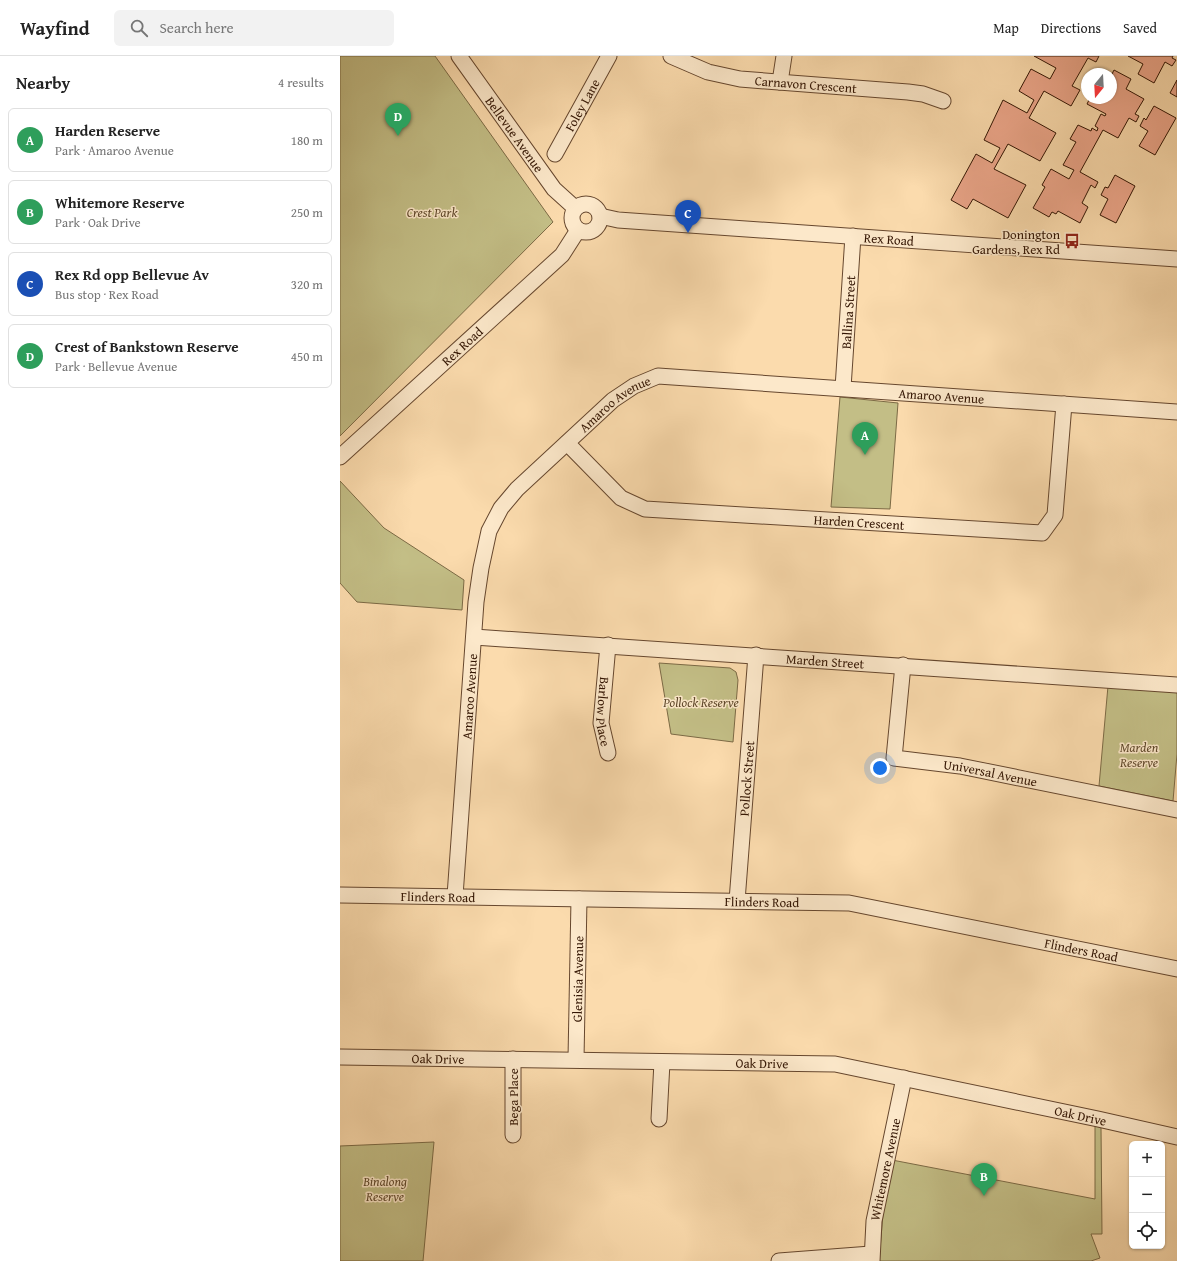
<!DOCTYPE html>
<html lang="en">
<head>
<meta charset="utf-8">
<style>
	body { margin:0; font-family:"Gentium Book Plus",serif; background:#f2f2f2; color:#222 }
	.controls { position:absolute; right:12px; bottom:12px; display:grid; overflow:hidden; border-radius:6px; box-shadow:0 1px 3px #0004 }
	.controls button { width:36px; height:36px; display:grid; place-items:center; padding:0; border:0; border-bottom:1px solid #e0e0e0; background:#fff; color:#222; font:20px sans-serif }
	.compass { position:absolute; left:741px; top:12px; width:36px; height:36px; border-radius:50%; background:#fff; box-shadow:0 1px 3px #0004; rotate:198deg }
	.you { position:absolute; left:540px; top:712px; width:14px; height:14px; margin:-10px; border:3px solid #fff; border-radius:50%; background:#1a73e8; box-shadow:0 0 0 6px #1a73e833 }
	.badge { display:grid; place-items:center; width:26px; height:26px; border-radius:50%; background:#0f766e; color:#fff; font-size:13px; font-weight:700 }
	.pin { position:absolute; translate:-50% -33px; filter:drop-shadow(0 1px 2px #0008) }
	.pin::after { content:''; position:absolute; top:21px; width:14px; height:12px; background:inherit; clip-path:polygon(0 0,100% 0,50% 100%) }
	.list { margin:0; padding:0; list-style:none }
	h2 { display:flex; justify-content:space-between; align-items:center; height:52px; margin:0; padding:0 16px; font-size:17px }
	h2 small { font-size:13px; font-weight:400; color:#767676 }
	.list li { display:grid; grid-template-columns:26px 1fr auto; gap:12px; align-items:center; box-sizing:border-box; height:64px; margin:0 8px 8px; padding:0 8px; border:1px solid #e0e0e0; border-radius:6px }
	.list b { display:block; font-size:15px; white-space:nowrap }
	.list p { margin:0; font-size:13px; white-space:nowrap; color:#767676 }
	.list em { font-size:13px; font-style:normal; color:#767676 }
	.icon { flex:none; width:22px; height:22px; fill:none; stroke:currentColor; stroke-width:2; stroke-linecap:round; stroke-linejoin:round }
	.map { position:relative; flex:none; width:837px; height:1205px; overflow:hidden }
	header { display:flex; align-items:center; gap:24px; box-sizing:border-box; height:56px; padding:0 20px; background:#fff; border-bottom:1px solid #e0e0e0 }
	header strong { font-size:19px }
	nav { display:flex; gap:22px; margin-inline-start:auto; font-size:14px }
	.search { width:280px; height:36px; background:#f2f2f2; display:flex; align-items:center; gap:10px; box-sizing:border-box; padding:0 14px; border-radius:6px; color:#767676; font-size:15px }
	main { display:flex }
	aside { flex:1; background:#fff }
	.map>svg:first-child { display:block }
	.green { fill:#c3be86; stroke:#7c6a45 }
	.building { fill:#eca68a; stroke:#341604 }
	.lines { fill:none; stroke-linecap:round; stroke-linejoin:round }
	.minor-casing { stroke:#66472e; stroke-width:17 }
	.minor { stroke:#fce8ca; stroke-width:15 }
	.labels { text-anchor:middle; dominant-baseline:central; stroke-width:3; stroke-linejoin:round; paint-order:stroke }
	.street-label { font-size:13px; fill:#341604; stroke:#fce8ca }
	.park-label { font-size:13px; font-style:italic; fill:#5f482b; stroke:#fce8ca }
	.poi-label { font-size:13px; fill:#341604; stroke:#fce8ca; text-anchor:end }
</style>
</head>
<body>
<header>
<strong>Wayfind</strong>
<div class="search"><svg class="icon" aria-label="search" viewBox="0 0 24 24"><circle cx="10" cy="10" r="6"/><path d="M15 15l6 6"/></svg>Search here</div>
<nav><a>Map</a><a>Directions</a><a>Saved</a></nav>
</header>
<main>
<aside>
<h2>Nearby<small>4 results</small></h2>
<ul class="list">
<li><span class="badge" style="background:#2e9e5b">A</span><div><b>Harden Reserve</b><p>Park · Amaroo Avenue</p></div><em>180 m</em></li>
<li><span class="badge" style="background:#2e9e5b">B</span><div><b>Whitemore Reserve</b><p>Park · Oak Drive</p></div><em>250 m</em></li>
<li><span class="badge" style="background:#1a4fb4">C</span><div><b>Rex Rd opp Bellevue Av</b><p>Bus stop · Rex Road</p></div><em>320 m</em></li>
<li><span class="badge" style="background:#2e9e5b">D</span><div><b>Crest of Bankstown Reserve</b><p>Park · Bellevue Avenue</p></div><em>450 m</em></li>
</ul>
</aside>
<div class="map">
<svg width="837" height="1205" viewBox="0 0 837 1205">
	<rect width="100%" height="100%" fill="#fbdbad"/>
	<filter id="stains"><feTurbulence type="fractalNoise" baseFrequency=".005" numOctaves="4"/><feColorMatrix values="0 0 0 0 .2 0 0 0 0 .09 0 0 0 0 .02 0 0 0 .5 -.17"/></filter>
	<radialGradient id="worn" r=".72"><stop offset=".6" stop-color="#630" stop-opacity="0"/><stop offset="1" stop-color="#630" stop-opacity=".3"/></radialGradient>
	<path class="green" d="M0 0H95L213 166 0 380Z
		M500 341 558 347 550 453 491 451Z
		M0 425 44 472 124 524 122 554 17 546 0 527Z
		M319 607 390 612 396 616 398 624 393 686 331 678Z
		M768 630 837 636V698L833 745 759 730Z
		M755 1070 761 1071 762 1178H751L760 1202 751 1205H539L543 1158 552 1104 755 1143Z
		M94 1086 83 1205H0V1090Z"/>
	<path class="building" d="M694 0H759L756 6 748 2 732 30 740 34 731 50 704 35 689 62 716 77 700 105 668 88 654 113 686 129 668 162 633 143 627 153 611 144 636 98 652 107 660 92 644 84 663 44 687 57 694 44 679 35 691 13 710 23 716 12Z
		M788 0H833L832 2 836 4 832 10 825 6 814 27 798 18 803 8Z
		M774 14 791 23 786 33 804 43 795 58 799 60 796 66 789 62 778 82 763 74 740 116 758 126 755 132 751 129 742 147 748 151 740 167 718 155 716 158 712 156 709 161 693 152 705 131 702 129 711 113 729 123 734 114 723 109 736 86 730 83 738 69 751 75 752 72 757 75 758 72 755 70 761 58 765 60 766 58 747 48 750 42H771V20Z
		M837 24V41L830 37Z
		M814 50 836 62 815 99 799 90 808 75 800 70 804 62 806 64Z
		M775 119 795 130 776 167 760 159 768 143 761 139 765 131 768 132Z"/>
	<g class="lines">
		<defs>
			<g id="minor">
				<path id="s1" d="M119 0 214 133 235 152"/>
				<path id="s2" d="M331 0 368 16 400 23 568 36 583 38 603 45"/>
				<path d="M440 26 444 0"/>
				<path id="s3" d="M215 98 269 0"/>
				<circle cx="246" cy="162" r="14"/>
				<path id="s4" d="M260 160 278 164 837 203"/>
				<path id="s5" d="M503 332 513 180"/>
				<path id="s6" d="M227 387 281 442 305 453 702 477 715 459 724 348"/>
				<path id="s7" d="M0 401 222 199 238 174"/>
				<path id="s8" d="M134 581 837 629"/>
				<path id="s9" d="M268 589 261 667 268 697"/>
				<path id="s10" d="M563 609 554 702 620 710 837 754"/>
				<path id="s11" d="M0 839 509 847 837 913"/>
				<path id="s12" d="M115 840 136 546 141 512 149 475 161 452 177 433 273 344 294 330 318 320 837 356"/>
				<path id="s13" d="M397 845 416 599"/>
				<path id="s14" d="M0 1001 495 1008 758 1063 837 1081"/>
				<path id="s15" d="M236 1003 239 843"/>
				<path d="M319 1063 322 1006"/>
				<path d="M173 1079V1003"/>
				<path d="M439 1205 531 1198"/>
				<path id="s16" d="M532 1205 534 1165 564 1022"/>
			</g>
		</defs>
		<use href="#minor" class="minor-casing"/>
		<use href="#minor" class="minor"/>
	</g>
	<defs>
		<symbol id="bus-bare" viewBox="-9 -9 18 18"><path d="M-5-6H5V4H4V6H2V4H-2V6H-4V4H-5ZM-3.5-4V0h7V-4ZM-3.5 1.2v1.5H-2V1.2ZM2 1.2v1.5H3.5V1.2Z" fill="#8f2418" stroke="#fce8ca" stroke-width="2.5" paint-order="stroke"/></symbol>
	</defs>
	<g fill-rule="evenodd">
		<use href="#bus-bare" x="721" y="174" width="22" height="22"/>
	</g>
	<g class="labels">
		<g class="street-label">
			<text stroke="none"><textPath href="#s2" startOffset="139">Carnavon Crescent</textPath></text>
			<text stroke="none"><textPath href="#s3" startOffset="56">Foley Lane</textPath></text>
			<text stroke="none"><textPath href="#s1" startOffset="96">Bellevue Avenue</textPath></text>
			<text stroke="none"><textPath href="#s4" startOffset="290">Rex Road</textPath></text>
			<text stroke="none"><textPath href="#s5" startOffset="76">Ballina Street</textPath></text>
			<text stroke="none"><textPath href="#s7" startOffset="165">Rex Road</textPath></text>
			<text stroke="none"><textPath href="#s12" startOffset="884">Amaroo Avenue</textPath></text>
			<text stroke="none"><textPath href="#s12" startOffset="548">Amaroo Avenue</textPath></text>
			<text stroke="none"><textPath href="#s6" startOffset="318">Harden Crescent</textPath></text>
			<text stroke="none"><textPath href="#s8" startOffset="352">Marden Street</textPath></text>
			<text stroke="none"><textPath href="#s12" startOffset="200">Amaroo Avenue</textPath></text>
			<text stroke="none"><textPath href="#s9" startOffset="67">Barlow Place</textPath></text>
			<text stroke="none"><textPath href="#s10" startOffset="191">Universal Avenue</textPath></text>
			<text stroke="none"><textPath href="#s13" startOffset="123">Pollock Street</textPath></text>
			<text stroke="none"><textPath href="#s11" startOffset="98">Flinders Road</textPath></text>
			<text stroke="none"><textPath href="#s11" startOffset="422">Flinders Road</textPath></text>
			<text stroke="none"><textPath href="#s11" startOffset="746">Flinders Road</textPath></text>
			<text stroke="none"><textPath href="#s15" startOffset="80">Glenisia Avenue</textPath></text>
			<text stroke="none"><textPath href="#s14" startOffset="98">Oak Drive</textPath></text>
			<text stroke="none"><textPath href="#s14" startOffset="422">Oak Drive</textPath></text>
			<text transform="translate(173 1041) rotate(-90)">Bega Place</text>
			<text stroke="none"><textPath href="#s14" startOffset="746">Oak Drive</textPath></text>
			<text stroke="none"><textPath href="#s16" startOffset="93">Whitemore Avenue</textPath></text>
		</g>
		<g class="park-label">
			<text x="92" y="156">Crest Park</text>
			<text x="361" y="646">Pollock Reserve</text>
			<text x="799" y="691">Marden<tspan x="799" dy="15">Reserve</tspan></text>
			<text x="45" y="1125">Binalong<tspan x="45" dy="15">Reserve</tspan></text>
		</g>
		<g class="poi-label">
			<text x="720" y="178">Donington<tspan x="720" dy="15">Gardens, Rex Rd</tspan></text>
		</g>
	</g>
	<rect width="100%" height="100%" filter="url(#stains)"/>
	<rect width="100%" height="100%" fill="url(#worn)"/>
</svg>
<div class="controls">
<button>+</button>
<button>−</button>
<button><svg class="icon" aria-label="locate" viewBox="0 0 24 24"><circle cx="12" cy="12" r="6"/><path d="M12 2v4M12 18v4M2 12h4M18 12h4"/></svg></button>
</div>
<svg class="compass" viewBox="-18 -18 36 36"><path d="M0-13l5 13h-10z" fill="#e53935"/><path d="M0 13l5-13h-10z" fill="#767676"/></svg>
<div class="you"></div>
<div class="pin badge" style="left:525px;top:399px;background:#2e9e5b">A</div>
<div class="pin badge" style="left:644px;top:1140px;background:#2e9e5b">B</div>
<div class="pin badge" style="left:348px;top:177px;background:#1a4fb4">C</div>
<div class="pin badge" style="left:58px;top:80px;background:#2e9e5b">D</div>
</div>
</main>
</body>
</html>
